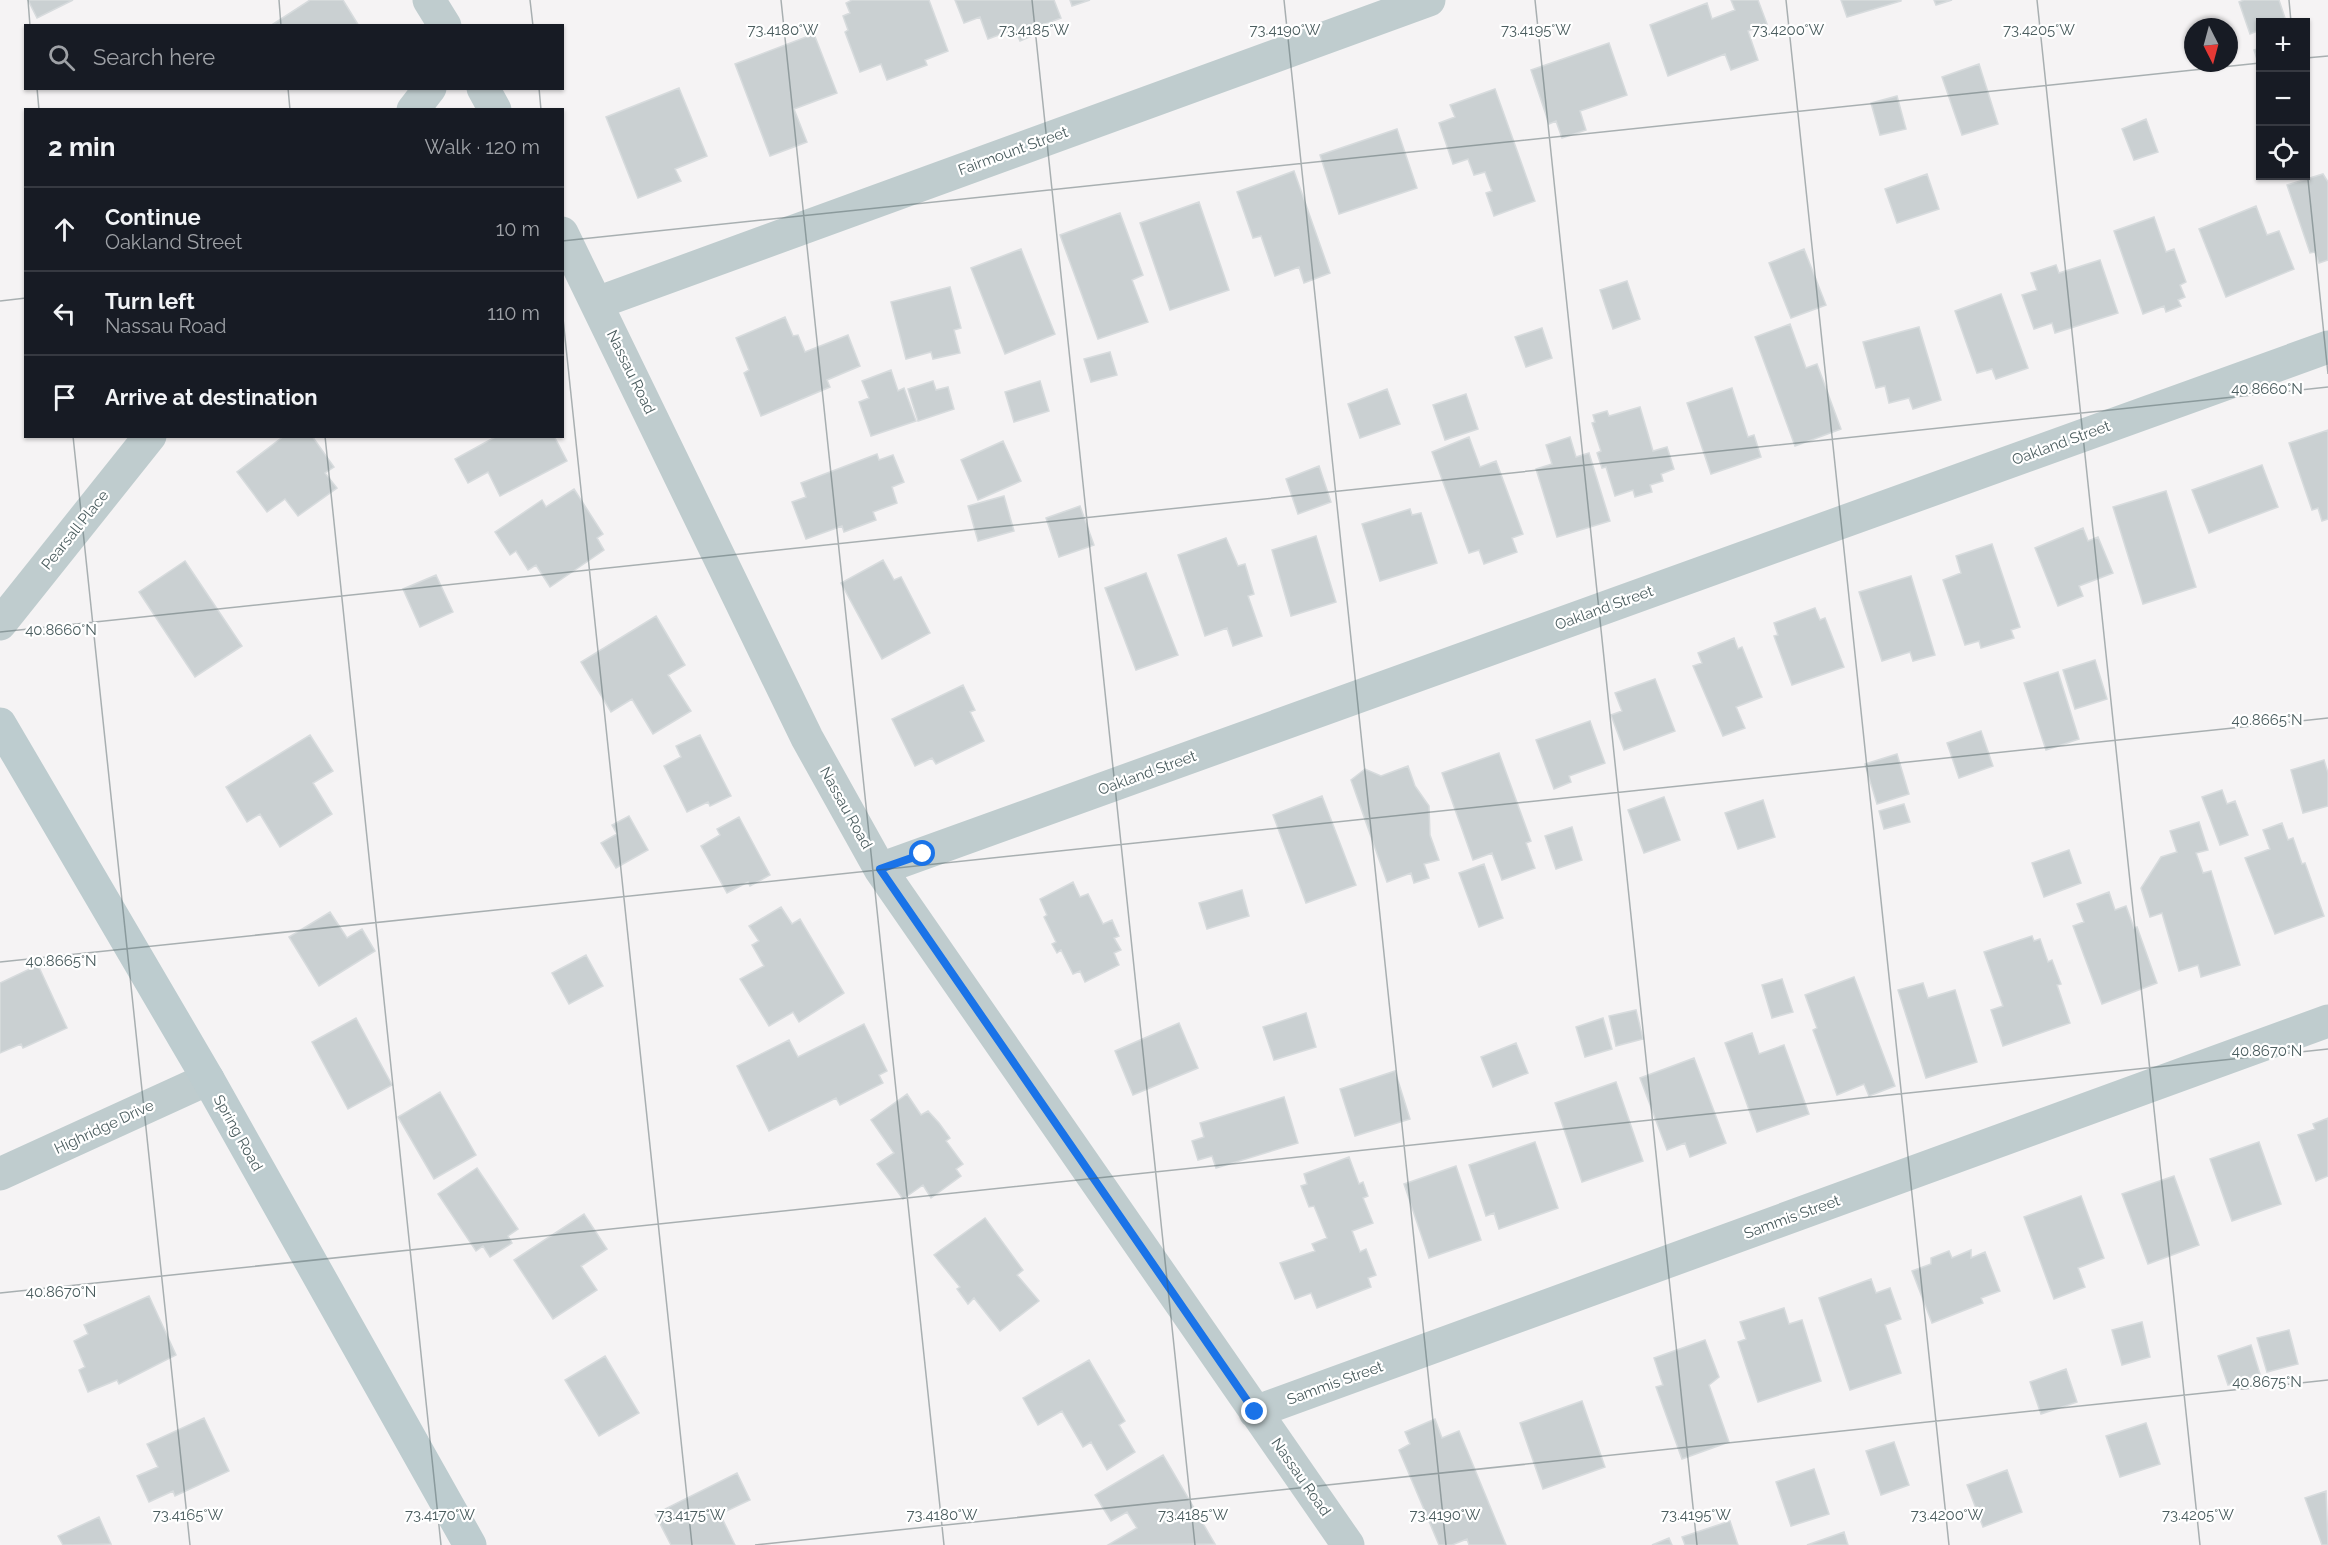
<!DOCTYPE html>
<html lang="en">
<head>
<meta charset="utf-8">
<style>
	body { margin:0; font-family:Raleway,sans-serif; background:#242831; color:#f1f3f6 }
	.controls { position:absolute; right:18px; top:18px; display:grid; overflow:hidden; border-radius:0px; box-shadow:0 2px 4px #0004 }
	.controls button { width:54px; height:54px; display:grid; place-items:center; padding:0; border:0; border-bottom:2px solid #363941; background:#171b24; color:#f1f3f6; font:30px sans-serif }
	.compass { position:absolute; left:2184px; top:18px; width:54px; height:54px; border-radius:50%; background:#171b24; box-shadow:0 2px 4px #0004; rotate:174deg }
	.stop { position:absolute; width:18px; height:18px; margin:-14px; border:4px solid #1a73e8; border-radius:50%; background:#fff }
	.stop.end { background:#1a73e8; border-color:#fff; box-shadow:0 2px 6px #0008 }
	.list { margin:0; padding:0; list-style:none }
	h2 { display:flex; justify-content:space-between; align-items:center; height:78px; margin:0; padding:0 24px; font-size:26px }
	h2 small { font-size:20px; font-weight:400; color:#9ea1a6 }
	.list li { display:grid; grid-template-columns:39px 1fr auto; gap:18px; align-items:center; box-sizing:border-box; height:84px; padding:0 24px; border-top:2px solid #363941 }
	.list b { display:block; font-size:22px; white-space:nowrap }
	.list p { margin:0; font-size:20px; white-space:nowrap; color:#9ea1a6 }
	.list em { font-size:20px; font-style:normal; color:#9ea1a6 }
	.icon { flex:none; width:33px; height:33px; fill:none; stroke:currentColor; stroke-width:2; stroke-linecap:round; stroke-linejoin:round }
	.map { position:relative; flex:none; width:2328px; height:1545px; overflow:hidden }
	.search { position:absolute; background:#171b24; box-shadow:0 2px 4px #0004; left:24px; top:24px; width:540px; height:66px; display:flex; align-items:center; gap:15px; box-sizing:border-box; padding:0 21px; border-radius:0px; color:#9ea1a6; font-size:22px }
	.panel { position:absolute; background:#171b24; box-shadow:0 2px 4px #0004; left:24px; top:108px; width:540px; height:330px; border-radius:0px }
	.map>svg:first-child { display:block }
	.building { fill:#cad0d2; stroke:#d7dbdd; stroke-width:1.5 }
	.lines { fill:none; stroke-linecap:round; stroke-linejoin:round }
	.street { stroke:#bfccce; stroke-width:33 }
	.secondary { stroke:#bdcccf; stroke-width:33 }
	.route { stroke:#1a73e8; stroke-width:8 }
	.ticks { fill:none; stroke:#4b5d5f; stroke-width:1.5; stroke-opacity:0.45 }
	.labels { text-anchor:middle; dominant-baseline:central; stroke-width:4.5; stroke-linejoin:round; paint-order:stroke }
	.street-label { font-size:15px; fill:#4b5d5f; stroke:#fff }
	.ticks-label { font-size:15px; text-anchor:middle; fill:#4b5d5f; stroke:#fff; stroke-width:4.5; stroke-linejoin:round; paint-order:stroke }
</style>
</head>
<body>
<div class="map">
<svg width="2328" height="1545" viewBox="0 0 2328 1545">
	<rect width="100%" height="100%" fill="#f5f3f4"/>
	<path class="building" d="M28 0H73L37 18Z
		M310 0H343L359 26H270Z
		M852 0H929L948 51 925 60 927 65 887 80 881 64 860 72 845 32 848 30 843 16 850 13 846 3Z
		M955 0H1054L1061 18 1032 29 1034 35 1020 41 1015 29 988 39 980 17 964 23Z
		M1070 0H1090L1072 6Z
		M1731 0H1758L1767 24 1748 31 1758 60 1731 70 1725 54 1668 76 1650 25 1707 3 1712 19 1735 10Z
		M1841 0H1901V1L1847 17Z
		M1934 0H1952L1936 5Z
		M2244 0H2279L2286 21 2260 22V30L2250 34 2239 2Z
		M814 34 837 93 794 109 807 142 770 156 735 64Z
		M1609 43 1627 95 1580 111 1586 130 1562 138 1556 121 1549 124 1531 70Z
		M2260 48V69L2254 50Z
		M1979 64 1998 124 1962 135 1942 77Z
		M679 88 707 156 675 169 681 181 638 198 606 117Z
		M1495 89 1535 201 1494 216 1486 193 1492 191 1485 172 1474 175 1468 159 1453 164 1439 123 1455 117 1450 105Z
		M1897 96 1906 129 1880 135 1871 103Z
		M2146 119 2158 152 2134 160 2122 129Z
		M1397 129 1417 188 1339 214 1320 155Z
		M1294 171 1330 273 1304 283 1299 267 1275 276 1261 236 1253 238 1237 192Z
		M1927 174 1939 209 1897 223 1885 189Z
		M2323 174 2328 182V260L2319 263 2315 252 2310 253 2287 185Z
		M1199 202 1229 290 1170 310 1140 223Z
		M2256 206 2267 235 2279 231 2294 269 2226 297 2199 229Z
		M1120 213 1143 275 1132 280 1148 322 1098 339 1060 235Z
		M2154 217 2166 252 2174 249 2186 282 2180 285 2185 297 2178 300 2181 306 2166 312 2164 306 2143 314 2114 231Z
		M1021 249 1055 334 1005 354 971 268Z
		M1804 249 1826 305 1791 318 1769 263Z
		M2100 260 2118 313 2055 333 2052 323 2034 329 2022 295 2037 290 2031 273 2056 265 2059 273Z
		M1627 281 1640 319 1613 329 1600 290Z
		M950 287 961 328 954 330 960 353 933 359 931 352 906 359 891 302Z
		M2001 294 2028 368 1996 379 1992 369 1977 373 1955 311Z
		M785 317 793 336 798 335 805 352 848 335 860 366 827 380 830 387 761 416 744 373 749 370 736 338Z
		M1790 324 1806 368 1817 364 1841 429 1795 446 1755 337Z
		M1919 327 1941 400 1913 409 1909 398 1889 403 1885 386 1876 388 1863 342Z
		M1542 328 1552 358 1526 367 1515 337Z
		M1110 352 1117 375 1091 382 1084 359Z
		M891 370 898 391 904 388 916 421 871 436 859 402 869 398 862 381Z
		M933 381 936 390 948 387 954 409 918 421 908 389Z
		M1040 381 1049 411 1014 422 1005 392Z
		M1732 388 1748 437 1754 435 1761 457 1711 474 1687 403Z
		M1387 389 1400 424 1360 438 1348 404Z
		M1466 394 1478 429 1445 440 1433 405Z
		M1640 407 1653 451 1667 447 1674 469 1661 474 1663 481 1650 485 1652 492 1635 497 1633 490 1615 496 1606 467 1602 468 1597 453 1601 451 1592 423 1595 422 1593 415 1607 411 1609 416Z
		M2328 430V519L2322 521 2318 508 2312 510 2289 443Z
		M284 436H312L334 467 325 473 337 488 298 516 285 499 267 512 237 472Z
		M497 436H554L567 461 500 496 488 472 468 483 455 459Z
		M1469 437 1480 467 1496 461 1523 534 1512 538 1517 552 1484 564 1479 550 1469 553 1432 452Z
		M1570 437 1576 457 1589 453 1610 521 1557 537 1536 469 1552 464 1546 445Z
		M1003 441 1021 481 978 500 961 460Z
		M877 454 879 460 893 455 904 482 892 487 897 503 873 512 876 520 844 532 842 526 806 539 792 502 806 497 801 483Z
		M2262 465 2278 507 2209 533 2192 490Z
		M1319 466 1331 502 1298 514 1286 479Z
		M574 489 603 534 597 538 604 550 550 587 536 565 528 570 516 551 510 555 495 532 542 500 546 507Z
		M2166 491 2196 587 2143 604 2113 507Z
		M1004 496 1014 531 978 541 968 506Z
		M1080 506 1094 545 1059 557 1046 518Z
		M1410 509 1412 515 1421 513 1437 563 1380 581 1362 524Z
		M2083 528 2088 541 2098 537 2113 573 2079 586 2083 596 2058 606 2035 548Z
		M1316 536 1336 602 1291 616 1272 550Z
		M1226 538 1238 566 1245 564 1254 594 1248 596 1262 636 1233 646 1227 628 1205 636 1178 555Z
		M1992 544 2020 627 2011 630 2014 638 1981 648 1979 641 1965 645 1943 580 1961 573 1956 556Z
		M883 560 894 580 901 577 930 633 882 659 841 583Z
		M185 561 242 646 195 677 139 592Z
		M1146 573 1178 655 1136 670 1105 588Z
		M436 575 453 612 420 627 403 589Z
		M1911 576 1935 655 1913 661 1910 652 1882 661 1859 592Z
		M1815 608 1820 620 1825 618 1844 667 1792 685 1774 636 1778 635 1774 623Z
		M656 616 685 665 668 675 691 711 653 734 632 699 611 712 581 662Z
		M1734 638 1738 649 1742 647 1762 697 1736 707 1745 728 1723 736 1693 666 1702 663 1698 653Z
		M2095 660 2107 699 2075 709 2063 670Z
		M2058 672 2079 739 2046 750 2024 683Z
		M1655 679 1675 731 1624 750 1611 715 1622 711 1615 693Z
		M963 685 975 710 970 712 984 741 936 764 932 758 915 766 892 719Z
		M1590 721 1605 763 1569 776 1571 782 1554 789 1536 740Z
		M1981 731 1993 766 1959 778 1947 743Z
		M310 735 333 771 313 783 332 814 280 847 260 814 247 822 226 787Z
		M700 735 731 796 710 806 708 802 687 812 664 766 681 757 676 746Z
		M1499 753 1531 841 1526 843 1535 868 1502 880 1492 853 1473 860 1442 773Z
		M1897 754 1909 794 1877 804 1865 764Z
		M2324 760 2328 773V806L2303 813 2291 770Z
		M1408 766 1415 786 1429 806 1430 835 1439 860 1424 864 1429 878 1414 883 1411 873 1387 882 1351 780 1365 769 1381 776Z
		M2222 790 2227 804 2235 801 2248 835 2220 845 2202 797Z
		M1322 796 1356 885 1306 903 1273 815Z
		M1664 797 1680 840 1644 853 1628 810Z
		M1763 800 1775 837 1738 849 1725 813Z
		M1904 804 1910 822 1884 829 1879 811Z
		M629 816 648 850 616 868 601 843 617 834 612 825Z
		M739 817 770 875 750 886 748 882 727 893 701 846 720 835 717 829Z
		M2199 822 2208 850 2196 853 2203 873 2211 871 2240 965 2201 977 2198 965 2179 971 2162 913 2150 917 2141 888 2161 857 2177 852 2170 831Z
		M2282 823 2288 840 2293 838 2302 864 2305 863 2324 916 2275 934 2245 858 2270 849 2263 830Z
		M1572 827 1582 860 1556 869 1545 836Z
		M2069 850 2081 883 2044 897 2032 863Z
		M1484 864 1503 918 1479 927 1459 873Z
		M1073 882 1080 897 1088 894 1103 924 1112 920 1119 936 1114 938 1121 950 1114 953 1119 965 1085 982 1080 971 1073 974 1061 950 1057 953 1052 944 1056 942 1044 917 1047 915 1040 899Z
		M1242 890 1249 916 1207 929 1199 903Z
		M2109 892 2115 910 2126 906 2134 928 2137 927 2157 983 2102 1004 2073 926 2084 922 2077 904Z
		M781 907 792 924 800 919 844 993 799 1022 793 1012 769 1026 740 979 764 966 752 945 759 941 749 926Z
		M330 912 347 938 362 929 375 951 319 986 289 937Z
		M2032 936 2034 941 2040 939 2048 962 2052 960 2061 984 2057 985 2070 1023 2003 1046 1991 1010 2003 1006 1984 952Z
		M586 955 603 986 569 1004 552 973Z
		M38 965 67 1028 23 1048 21 1044 0 1053V983Z
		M1854 977 1895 1086 1869 1096 1864 1084 1837 1095 1813 1030 1817 1028 1805 995Z
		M1782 979 1793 1012 1772 1018 1762 985Z
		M1923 983 1928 998 1955 990 1977 1062 1926 1078 1898 990Z
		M1636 1010 1643 1039 1616 1046 1609 1016Z
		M1306 1013 1316 1047 1274 1060 1263 1027Z
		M356 1018 392 1085 348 1109 312 1042Z
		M1603 1018 1612 1049 1585 1057 1576 1027Z
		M1179 1023 1198 1068 1133 1095 1115 1051Z
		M864 1024 887 1071 879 1075 883 1083 840 1105 836 1098 769 1131 737 1066 789 1040 798 1057Z
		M1752 1033 1759 1054 1784 1045 1809 1114 1757 1132 1725 1043Z
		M1516 1043 1528 1073 1493 1087 1481 1057Z
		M1694 1058 1726 1143 1690 1157 1685 1143 1667 1150 1640 1078Z
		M1395 1071 1410 1119 1355 1136 1340 1089Z
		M1616 1082 1643 1161 1582 1182 1555 1103Z
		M440 1092 476 1155 434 1179 398 1117Z
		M907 1094 921 1115 928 1111 939 1123 950 1138 946 1141 963 1164 956 1169 961 1176 931 1198 923 1185 903 1199 877 1164 894 1153 871 1120Z
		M1284 1097 1298 1143 1216 1168 1212 1156 1198 1160 1192 1141 1204 1137 1200 1123Z
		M2328 1118V1176L2316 1181 2298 1135 2315 1129 2313 1124Z
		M1535 1142 1558 1208 1499 1229 1494 1213 1486 1216 1469 1165Z
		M2259 1142 2281 1204 2232 1221 2210 1159Z
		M1349 1157 1359 1184 1363 1182 1368 1196 1363 1198 1373 1223 1352 1231 1360 1252 1366 1249 1376 1275 1368 1278 1371 1287 1317 1308 1311 1293 1295 1299 1280 1263 1315 1251 1312 1244 1327 1238 1314 1206 1309 1207 1301 1186 1307 1184 1304 1174Z
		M1456 1166 1481 1240 1429 1258 1404 1184Z
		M477 1168 518 1229 508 1236 512 1243 490 1257 483 1246 476 1251 438 1194Z
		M2174 1176 2199 1245 2148 1264 2122 1194Z
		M2081 1196 2104 1258 2078 1268 2085 1287 2054 1299 2024 1217Z
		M584 1214 607 1249 581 1266 597 1290 553 1319 514 1260Z
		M985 1218 1023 1270 1017 1275 1039 1301 1000 1331 974 1298 968 1304 957 1289 960 1287 934 1255Z
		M1971 1250V1258L1985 1252 2000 1291 1981 1298 1983 1303 1932 1323 1912 1271 1931 1264V1258L1949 1251 1952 1258Z
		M1871 1279 1876 1293 1890 1288 1901 1319 1885 1325 1901 1373 1850 1390 1819 1298Z
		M149 1296 176 1355 119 1384 117 1380 88 1392 79 1370 85 1367 74 1341 88 1334 84 1325Z
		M1784 1308 1789 1324 1802 1320 1821 1381 1758 1402 1738 1342 1746 1339 1740 1322Z
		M2142 1322 2150 1357 2122 1365 2112 1330Z
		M2289 1330 2298 1364 2267 1372 2257 1338Z
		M1705 1340 1719 1377 1709 1385 1729 1442 1682 1459 1656 1387 1663 1385 1654 1358Z
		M2251 1345 2260 1374 2228 1385 2218 1356Z
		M605 1356 639 1413 599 1436 565 1380Z
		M1089 1360 1125 1421 1119 1425 1135 1452 1107 1470 1091 1442 1083 1447 1062 1411 1038 1425 1023 1398Z
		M2066 1369 2077 1402 2041 1414 2030 1382Z
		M1582 1401 1605 1467 1543 1489 1520 1423Z
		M204 1418 229 1471 175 1496 173 1491 149 1502 137 1476 158 1467 147 1444Z
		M1435 1419 1442 1438 1459 1431 1506 1545H1469L1467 1539 1452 1545H1439L1399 1450 1410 1444 1405 1432Z
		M2146 1423 2160 1464 2120 1477 2106 1436Z
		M1894 1442 1909 1485 1881 1495 1866 1451Z
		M1163 1455 1215 1544 1108 1545 1137 1528 1127 1512 1111 1521 1095 1495Z
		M1814 1469 1829 1514 1791 1526 1776 1482Z
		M2007 1470 2022 1512 1983 1527 1967 1485Z
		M737 1473 750 1500 720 1514 735 1545H671L655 1514Z
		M2326 1491 2328 1545H2322L2305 1498Z
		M99 1517 111 1544 63 1545 58 1536Z
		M1730 1521 1738 1545H1685L1682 1537Z
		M1844 1532 1848 1545H1807Z
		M1669 1538 1672 1545H1652Z"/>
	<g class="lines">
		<path class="street" d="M429 0 445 26
			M483 88 495 110
			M413 110 430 88
			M562 233 807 738 880 869 1348 1545
			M597 303 1429 0
			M0 624 150 436
			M880 869 2328 347
			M0 1174 208 1079
			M1255 1412 2328 1021"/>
		<path class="secondary" d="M0 724 208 1079 470 1545"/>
	</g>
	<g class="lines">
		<path class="route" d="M923 854 880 869 1255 1412"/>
	</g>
	<path class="ticks" d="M28 0 30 26M279 0 281 26M530 0 533 26M781 0 944 1545M1032 0 1195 1545M1284 0 1446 1545M1535 0 1697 1545M1786 0 1949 1545M2037 0 2200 1545M2289 0 2291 22M2306 58 2328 56M37 88 39 110M288 88 290 110M539 88 541 110M2306 160 2328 374M562 241 2260 63M0 301 26 298M562 309 692 1545M73 436 190 1545M325 436 441 1545M0 632 2328 387M0 962 2328 718M0 1293 2328 1049M755 1545 2328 1380"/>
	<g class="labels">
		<g class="street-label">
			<text transform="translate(1013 151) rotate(-20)">Fairmount Street</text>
			<text transform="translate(631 372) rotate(64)">Nassau Road</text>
			<text transform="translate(2061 443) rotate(-20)">Oakland Street</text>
			<text transform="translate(75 530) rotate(-51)">Pearsall Place</text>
			<text transform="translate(1604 608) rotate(-20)">Oakland Street</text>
			<text transform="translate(1147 773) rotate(-20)">Oakland Street</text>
			<text transform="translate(846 808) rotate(61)">Nassau Road</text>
			<text transform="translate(104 1127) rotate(-25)">Highridge Drive</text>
			<text transform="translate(238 1133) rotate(61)">Spring Road</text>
			<text transform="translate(1792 1217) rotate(-20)">Sammis Street</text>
			<text transform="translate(1335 1383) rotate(-20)">Sammis Street</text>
			<text transform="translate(1301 1477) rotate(55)">Nassau Road</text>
		</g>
	</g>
	<g class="ticks-label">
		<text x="783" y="35">73.4180°W</text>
		<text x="1034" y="35">73.4185°W</text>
		<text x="1285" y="35">73.4190°W</text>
		<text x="1536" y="35">73.4195°W</text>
		<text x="1788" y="35">73.4200°W</text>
		<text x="2039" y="35">73.4205°W</text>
		<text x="2267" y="394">40.8660°N</text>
		<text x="61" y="635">40.8660°N</text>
		<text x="2267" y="725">40.8665°N</text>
		<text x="61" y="966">40.8665°N</text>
		<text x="2267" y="1056">40.8670°N</text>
		<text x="61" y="1297">40.8670°N</text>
		<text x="2267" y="1387">40.8675°N</text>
		<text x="188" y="1520">73.4165°W</text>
		<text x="440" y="1520">73.4170°W</text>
		<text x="691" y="1520">73.4175°W</text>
		<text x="942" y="1520">73.4180°W</text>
		<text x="1193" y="1520">73.4185°W</text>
		<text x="1445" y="1520">73.4190°W</text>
		<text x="1696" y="1520">73.4195°W</text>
		<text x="1947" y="1520">73.4200°W</text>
		<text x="2198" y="1520">73.4205°W</text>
	</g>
</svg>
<div class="controls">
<button>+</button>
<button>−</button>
<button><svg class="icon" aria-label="locate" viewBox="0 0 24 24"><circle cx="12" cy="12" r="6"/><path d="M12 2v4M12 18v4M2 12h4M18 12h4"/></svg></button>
</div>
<svg class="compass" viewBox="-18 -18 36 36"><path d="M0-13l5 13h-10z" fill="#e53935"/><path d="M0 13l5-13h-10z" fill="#9ea1a6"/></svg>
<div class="stop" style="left:923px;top:854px"></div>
<div class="stop end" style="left:1255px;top:1412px"></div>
<div class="search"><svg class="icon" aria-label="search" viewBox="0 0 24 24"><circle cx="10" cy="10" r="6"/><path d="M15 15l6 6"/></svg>Search here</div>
<section class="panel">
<h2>2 min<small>Walk · 120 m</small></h2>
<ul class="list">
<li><svg class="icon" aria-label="ahead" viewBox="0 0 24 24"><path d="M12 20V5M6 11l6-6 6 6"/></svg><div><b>Continue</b><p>Oakland Street</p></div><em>10 m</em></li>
<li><svg class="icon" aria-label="left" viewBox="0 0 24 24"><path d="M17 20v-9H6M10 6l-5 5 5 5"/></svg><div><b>Turn left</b><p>Nassau Road</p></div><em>110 m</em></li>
<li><svg class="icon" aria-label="arrive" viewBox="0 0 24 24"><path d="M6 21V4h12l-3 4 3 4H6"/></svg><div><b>Arrive at destination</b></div></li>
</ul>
</section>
</div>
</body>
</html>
